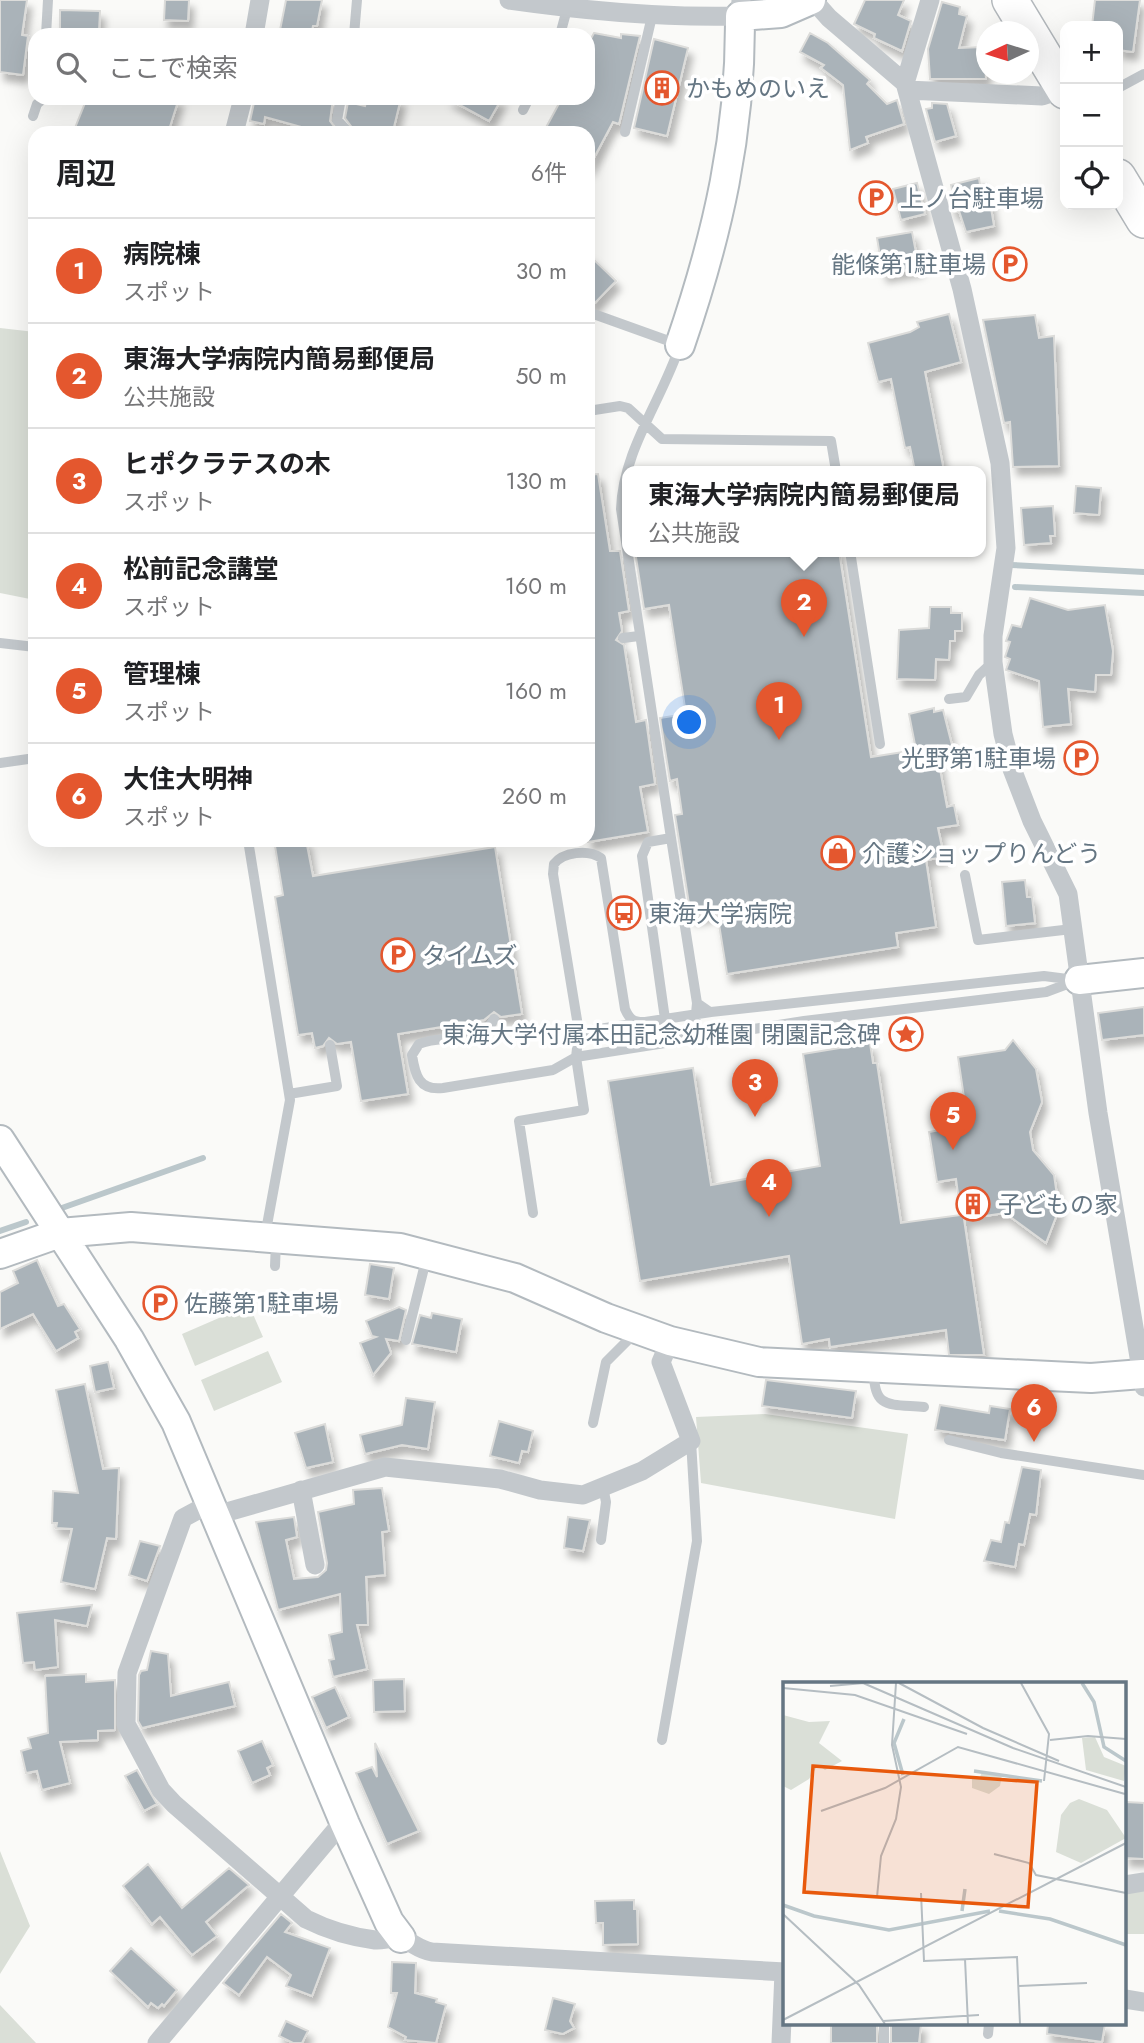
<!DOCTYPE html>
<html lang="ja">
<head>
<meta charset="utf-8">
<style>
	body { margin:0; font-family:Jost,"Noto Sans JP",sans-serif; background:#f2f2f2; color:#202124 }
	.controls { position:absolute; right:21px; top:21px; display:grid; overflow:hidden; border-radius:14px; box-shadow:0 7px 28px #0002 }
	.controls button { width:63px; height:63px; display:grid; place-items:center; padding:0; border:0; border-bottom:2px solid #e0e0e0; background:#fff; color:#202124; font:35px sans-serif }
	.compass { position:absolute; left:976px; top:21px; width:63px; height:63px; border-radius:50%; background:#fff; box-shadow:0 7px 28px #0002; rotate:266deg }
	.you { position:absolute; left:690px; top:723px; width:24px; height:24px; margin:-18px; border:5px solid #fff; border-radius:50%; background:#1a73e8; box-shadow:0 0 0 10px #1a73e833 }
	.badge { display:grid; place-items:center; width:46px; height:46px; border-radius:50%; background:#e4572e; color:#fff; font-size:23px; font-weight:700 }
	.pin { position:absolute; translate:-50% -58px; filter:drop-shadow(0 2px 4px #0008) }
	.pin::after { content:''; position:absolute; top:37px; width:24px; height:21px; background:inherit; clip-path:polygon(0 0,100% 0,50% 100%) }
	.popup { position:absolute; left:622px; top:466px; width:364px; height:91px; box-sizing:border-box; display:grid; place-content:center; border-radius:14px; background:#fff; filter:drop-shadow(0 2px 5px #0005); font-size:23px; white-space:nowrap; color:#757577 }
	.popup b { font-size:26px; color:#202124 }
	.popup::after { content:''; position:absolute; left:50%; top:100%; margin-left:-14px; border:14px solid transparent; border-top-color:#fff }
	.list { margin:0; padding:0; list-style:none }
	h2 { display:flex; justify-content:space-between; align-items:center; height:91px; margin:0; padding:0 28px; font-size:30px }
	h2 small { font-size:23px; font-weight:400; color:#757577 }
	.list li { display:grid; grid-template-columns:46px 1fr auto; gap:21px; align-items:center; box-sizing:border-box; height:105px; padding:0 28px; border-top:2px solid #e0e0e0 }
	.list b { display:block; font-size:26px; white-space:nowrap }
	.list p { margin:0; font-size:23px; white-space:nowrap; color:#757577 }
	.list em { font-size:23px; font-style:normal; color:#757577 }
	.icon { flex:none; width:38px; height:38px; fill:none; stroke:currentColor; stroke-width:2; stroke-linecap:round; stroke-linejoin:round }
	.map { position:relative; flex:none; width:1144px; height:2043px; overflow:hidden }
	.search { position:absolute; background:#fff; box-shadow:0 7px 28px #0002; left:28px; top:28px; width:567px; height:77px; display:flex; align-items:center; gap:18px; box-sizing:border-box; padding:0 24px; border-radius:21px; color:#757577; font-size:26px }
	.panel { position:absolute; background:#fff; box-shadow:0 7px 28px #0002; left:28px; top:126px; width:567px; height:721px; border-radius:21px }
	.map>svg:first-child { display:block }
	.green { fill:#dadfd7 }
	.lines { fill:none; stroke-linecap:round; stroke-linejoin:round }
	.stream { stroke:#bbc7cb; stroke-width:6 }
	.building { fill:#aab3b9; stroke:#dcdcda; stroke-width:2; filter:url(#shadow) }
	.secondary-casing { stroke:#b3babf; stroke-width:32 }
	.highway-casing { stroke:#b4b9bd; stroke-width:38 }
	.lane { stroke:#c3c8cc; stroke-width:10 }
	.street { stroke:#c3c8cc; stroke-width:19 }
	.secondary { stroke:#fff; stroke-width:28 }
	.highway { stroke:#fff; stroke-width:35 }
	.labels { text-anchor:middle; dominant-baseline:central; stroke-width:7; stroke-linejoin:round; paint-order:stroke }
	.poi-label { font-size:24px; fill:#657683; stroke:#fff; text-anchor:start }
	.inset-river { fill:none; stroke:#bbc7cb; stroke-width:3.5 }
	.inset-road { fill:none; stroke:#b5bdc2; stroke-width:2 }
	.view { fill:#e8590c; fill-opacity:0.15; stroke:#e8590c; stroke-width:3.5 }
	.inset-edge { fill:none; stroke:#657683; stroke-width:3.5 }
</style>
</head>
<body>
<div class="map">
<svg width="1144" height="2043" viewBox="0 0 1144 2043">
	<defs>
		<filter id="shadow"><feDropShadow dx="4.5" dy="8" stdDeviation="3.5" flood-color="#0004"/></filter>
	</defs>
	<rect width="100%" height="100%" fill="#fafaf8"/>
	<path class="green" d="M0 328 35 332V600L0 593Z
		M249 1305 263 1337 195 1366 182 1334Z
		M268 1351 282 1382 214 1411 201 1380Z
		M765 1414 908 1434 895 1519 701 1483 696 1417Z
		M0 1851 30 1926 0 1974Z
		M1144 1890V1934H1125V1892Z
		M0 2005 36 2043H0Z"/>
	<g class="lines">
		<path class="stream" d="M1011 565 1144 572
			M1015 587 1144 593
			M59 1209 203 1158
			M0 1231 26 1222"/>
	</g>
	<path class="building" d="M0 0H27L22 35 28 36 23 75 0 72Z
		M165 0H189L188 21 164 20Z
		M286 0H322L317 26H313L311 35H279Z
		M865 0H904L898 15 911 21 902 51 874 38 875 34 854 24Z
		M1095 0H1140L1133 52 1118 50V26H1092Z
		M942 2 960 7 959 14 967 16 959 48 984 47 986 79H930L928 49Z
		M60 10 100 11 99 31H87V35H60Z
		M594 33 621 38V34L640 36 619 124 613 122 588 169V133H543L562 98H588V44Z
		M810 33 828 43 870 80 867 84 887 104 897 100 904 124 866 137 868 143 850 150 843 85 821 68 824 65 800 52Z
		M654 39 688 48 667 136 634 128Z
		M87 98H179L168 133H73Z
		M255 98 333 99 330 121 339 133H323L265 117 264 124 250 121Z
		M367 98H401L394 127 389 128 388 133H356L345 118 348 102 365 106Z
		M447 98H502L489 121Z
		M932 103 947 104 956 136 935 142 926 109 932 108Z
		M979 178 980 185 987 184 994 226 966 232 959 211 953 212 949 195 953 194 951 185Z
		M917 183 925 214 901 220 893 189Z
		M912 232 919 268 883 274 877 238Z
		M588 254 616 281 592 306 588 305Z
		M949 314 961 362 925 372 944 471H915L910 447 905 448 891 379 878 382 868 343 910 332 919 327 917 322Z
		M1035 315 1039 338 1054 336 1059 466 1013 467 1010 422 1004 423 983 320Z
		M598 474 610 551H620L629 611 619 613 622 631 616 640 624 645 636 722 646 720 655 784 640 787 648 832 588 842V475Z
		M1076 486 1101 488 1099 515 1074 513Z
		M1053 506 1055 536H1050L1051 543 1024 545 1021 508Z
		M635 551H839L871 757 916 750 909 714 934 708V712L943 710 953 749 937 753 947 807 954 805 958 825 938 828 944 857 926 860 936 927 896 933 898 947 727 974 717 912 691 917 675 815 682 814 677 779 670 781 660 718 686 714 669 605 644 609Z
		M1030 598 1068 610 1105 605 1113 651 1111 675H1096L1095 692 1068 689 1071 724 1043 727 1039 681 1006 670 1010 659 1005 657 1010 642 1006 641 1012 625 1021 627Z
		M930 607H951V613H962V631H955V641H950L949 660 936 659 935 680 897 679 899 630 929 628Z
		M274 840H306L313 876 495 847 522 1014 501 1017 494 1012 484 1020 398 1034 408 1094 361 1101 351 1042 337 1044 329 1038 323 1046 315 1048 312 1033 298 1035 275 897 283 895Z
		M1025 880 1027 897H1032L1035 923 1006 926 1002 882Z
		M1144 1007V1035L1102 1040 1098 1013Z
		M1013 1040 1036 1069 1042 1102 1030 1132 1033 1150 1054 1175 1059 1209 1046 1243 1005 1213 964 1219 984 1355H949L946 1330 830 1347 829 1339 802 1344 789 1256 640 1281 608 1081 693 1068 711 1185 820 1166 803 1054 870 1043 873 1063H877L901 1223 961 1215 956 1179 937 1182 929 1132 968 1125 958 1057 1005 1050Z
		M37 1260 58 1306 64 1304 80 1329 75 1332 78 1338 56 1351 33 1314 0 1329V1292L18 1283 13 1271Z
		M370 1264 394 1268 389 1299 365 1295Z
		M399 1307 406 1310 399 1341 386 1339 391 1353 373 1375 360 1343 376 1337 372 1336 366 1321Z
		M432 1313 462 1319 456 1352 412 1344 420 1315 431 1318Z
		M108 1362 114 1388 95 1392 90 1366Z
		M766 1380 856 1391 852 1418 762 1406Z
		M85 1384 103 1469 119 1468 116 1539 107 1538 95 1589 61 1582 72 1529 56 1528 57 1523H52L53 1491 78 1493 56 1390Z
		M406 1398 435 1402 428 1449 402 1445 365 1454 360 1435 402 1425Z
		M940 1405 989 1413 990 1406 1010 1409 1005 1440 935 1430Z
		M499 1421 533 1431 528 1452 522 1451 519 1463 490 1456Z
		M325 1424 333 1462 306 1468 295 1433Z
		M1022 1467 1041 1470 1036 1515 1030 1514 1024 1545 1019 1544 1015 1567 984 1561 991 1540 1001 1542 1005 1522 1009 1523Z
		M382 1488 389 1531 382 1532 385 1575 366 1577 368 1625H357L367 1669 333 1677 329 1660 334 1659 329 1635 342 1632 340 1594 278 1610 256 1522 294 1517 297 1537 286 1540 294 1579 318 1577 326 1570 327 1563 318 1512 354 1504 353 1490Z
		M568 1517 590 1520 583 1551 564 1548Z
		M140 1541 160 1546 147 1581 129 1575Z
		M92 1605 87 1626 55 1620 58 1667 35 1670 34 1662 23 1663 17 1613Z
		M151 1651 168 1654 171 1696 229 1682 235 1706 142 1728 138 1721 139 1675 141 1671 147 1670Z
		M86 1674V1682L115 1680V1730L98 1731V1740L60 1742 70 1783 42 1790 37 1771 26 1773 21 1751 31 1748 28 1738 48 1733 45 1676Z
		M404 1679 405 1711 374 1712 373 1680Z
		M335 1687 349 1717 326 1728 312 1697Z
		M262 1741 273 1765 267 1768 270 1775 252 1783 238 1751Z
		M375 1743 419 1831 387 1844 356 1773 372 1767 377 1777Z
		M137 1770 157 1804 144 1811 125 1776Z
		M1126 1802 1144 1803V1859L1125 1858Z
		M148 1864 182 1908 229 1868 249 1885 206 1922 217 1936 192 1955 160 1917 152 1924 123 1886Z
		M634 1900V1909H637L638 1944 603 1945V1923H596L595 1901Z
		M281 1914 292 1923 285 1932 330 1948 312 1996 286 1986 291 1975 267 1957 239 1995 223 1983Z
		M131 1948 177 1990 164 2006 162 2004 158 2008 151 2003 148 2007 110 1971Z
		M392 1962 416 1963 415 1993 437 1999 436 2002 446 2005 436 2043 405 2040 406 2037 388 2027 397 1993H391Z
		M553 1998 575 2004 570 2021 574 2028 563 2034 545 2030Z
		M286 2021 308 2031 302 2043H293L279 2036Z
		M834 2024H877V2043H831V2026Z
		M891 2024H921L919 2043H891Z
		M1048 2024H1105L1102 2042 1047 2034Z"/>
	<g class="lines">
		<defs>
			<path id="secondary" d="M680 345C718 234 741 133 740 16L781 13 811 0
				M1079 980 1144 973
				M0 1140 129 1339 176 1422 345 1824 389 1922 401 1938
				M0 1254 60 1233 131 1227 400 1248 515 1278 606 1318 670 1341 759 1362 1091 1378 1142 1374"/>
			<path id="highway" d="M1010 0 1065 91
				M1118 177 1144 220"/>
		</defs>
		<use href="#secondary" class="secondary-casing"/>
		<use href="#highway" class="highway-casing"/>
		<path class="lane" d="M46 35 48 0
			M354 35 357 0
			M560 35 567 9
			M1118 88 1144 74
			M341 98 337 120 349 133
			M523 110 529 98
			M33 116 37 104 44 98
			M625 132 652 16
			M588 312 680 345C662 400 623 450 621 509L671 838
			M588 411 620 406 628 408 662 439 831 441 836 471
			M850 551 880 744
			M623 638 639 636
			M0 643 35 647
			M949 699 966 697 979 675 993 662
			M0 763 35 758
			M248 840 290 1100 265 1236
			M965 875 978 940 1072 929
			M697 1003 695 1024 688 1038 676 1035 665 1019 642 856 648 842 671 838 697 1003 710 1012
			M494 1019C483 1045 441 1034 419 1044L412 1055C415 1075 419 1091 443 1088L553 1070 576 1057 804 1021 1046 992 1078 980
			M579 1032 711 1012 1044 976 1075 980
			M289 1094 337 1086 330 1045
			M533 1213 519 1121 584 1110 576 1057 579 1032 553 874 554 864C563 852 588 849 601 858L625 1009C629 1018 632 1022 643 1022
			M275 1266 276 1242
			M406 1340 427 1256
			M874 1370C873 1410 890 1404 924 1407
			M593 1423 606 1362 636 1332
			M949 1440 1001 1453 1144 1475
			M601 1540 606 1502 603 1487
			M662 1740 697 1541 691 1441
			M988 2034 989 2024
			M884 2043V2024"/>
		<path class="street" d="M509 0C586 11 662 18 740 16L741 0
			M813 0 829 18 905 83 962 289 1000 463 1006 548 993 636V662L1003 734 1012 769 1032 821 1068 894 1098 1113 1144 1387
			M254 35 260 0
			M905 83 930 0
			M907 90 1042 96 1064 89
			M234 133 243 98
			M301 1490 315 1565
			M209 1504 183 1518 127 1673 126 1724 161 1790 174 1804 306 1919C328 1930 351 1937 375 1940 383 1941 394 1936 402 1939 413 1942 417 1949 432 1952L785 1972
			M213 1516 385 1467 500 1479 540 1490 583 1495 642 1471 691 1441 661 1362 670 1341
			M1125 1885 1144 1882
			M1125 1999 1144 2002
			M157 2043 335 1831 345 1824
			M781 2043 784 1972"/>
		<use href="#secondary" class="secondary"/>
		<use href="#highway" class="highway"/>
	</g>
	<defs>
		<symbol id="building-ring" viewBox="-11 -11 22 22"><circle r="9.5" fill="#fff" stroke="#e4572e" stroke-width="1.5"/><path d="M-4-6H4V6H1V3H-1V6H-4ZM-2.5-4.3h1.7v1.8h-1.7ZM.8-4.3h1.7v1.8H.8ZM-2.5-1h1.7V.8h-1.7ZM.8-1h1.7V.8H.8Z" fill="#e4572e"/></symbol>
		<symbol id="parking-ring" viewBox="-11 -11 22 22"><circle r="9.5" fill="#fff" stroke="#e4572e" stroke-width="1.5"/><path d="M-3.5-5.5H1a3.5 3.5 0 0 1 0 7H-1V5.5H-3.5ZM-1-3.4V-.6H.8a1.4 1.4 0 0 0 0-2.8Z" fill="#e4572e"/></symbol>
		<symbol id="shop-ring" viewBox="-11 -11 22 22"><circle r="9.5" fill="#fff" stroke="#e4572e" stroke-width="1.5"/><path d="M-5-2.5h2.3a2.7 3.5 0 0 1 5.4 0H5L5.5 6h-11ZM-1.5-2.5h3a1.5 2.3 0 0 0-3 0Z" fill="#e4572e"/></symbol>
		<symbol id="bus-ring" viewBox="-11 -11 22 22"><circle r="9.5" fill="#fff" stroke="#e4572e" stroke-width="1.5"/><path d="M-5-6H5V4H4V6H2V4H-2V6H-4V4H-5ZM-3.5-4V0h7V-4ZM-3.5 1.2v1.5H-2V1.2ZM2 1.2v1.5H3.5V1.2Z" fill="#e4572e"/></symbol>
		<symbol id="sight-ring" viewBox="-11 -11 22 22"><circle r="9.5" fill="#fff" stroke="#e4572e" stroke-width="1.5"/><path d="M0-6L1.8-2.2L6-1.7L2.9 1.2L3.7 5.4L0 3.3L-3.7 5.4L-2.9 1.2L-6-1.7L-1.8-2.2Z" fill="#e4572e"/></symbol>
	</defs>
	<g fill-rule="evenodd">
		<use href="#building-ring" x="643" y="69" width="38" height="38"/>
		<use href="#parking-ring" x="857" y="179" width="38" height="38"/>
		<use href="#parking-ring" x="991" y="245" width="38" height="38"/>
		<use href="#parking-ring" x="1062" y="739" width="38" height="38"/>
		<use href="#shop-ring" x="819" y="834" width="38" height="38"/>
		<use href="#bus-ring" x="605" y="894" width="38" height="38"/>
		<use href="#parking-ring" x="379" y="936" width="38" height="38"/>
		<use href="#sight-ring" x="887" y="1015" width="38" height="38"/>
		<use href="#building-ring" x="954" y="1185" width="38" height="38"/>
		<use href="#parking-ring" x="141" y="1284" width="38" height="38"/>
	</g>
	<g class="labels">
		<g class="poi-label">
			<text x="686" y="88">かもめのいえ</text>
			<text x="900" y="198">上ノ台駐車場</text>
			<text x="986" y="264" text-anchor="end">能條第1駐車場</text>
			<text x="1056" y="758" text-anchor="end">光野第1駐車場</text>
			<text x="862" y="853">介護ショップりんどう</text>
			<text x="648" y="913">東海大学病院</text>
			<text x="422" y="955">タイムズ</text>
			<text x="881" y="1034" text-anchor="end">東海大学付属本田記念幼稚園 閉園記念碑</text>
			<text x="998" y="1204">子どもの家</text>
			<text x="184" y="1303">佐藤第1駐車場</text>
		</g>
	</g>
	<g transform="translate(783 1682)">
		<rect width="343" height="343" fill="#fafaf8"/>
		<path d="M0 33 26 40 47 39 36 61 59 79 42 88 35 83 26 97 8 108 0 104ZM312 55 321 75 343 84 341 99 303 88 299 56ZM199 90 219 93 217 104 206 112 189 106V94L197 95ZM296 117 324 128 343 156 298 181 273 170 278 133 287 121Z" fill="#dadfd7"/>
		<path class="inset-river" d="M299 1 311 20 321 65 343 79M191 89 259 99M120 93 111 61 121 37M0 223 31 234 106 248 207 229M179 229 182 207M216 229 267 237 343 263"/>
		<path class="inset-road" d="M80 1 230 66 343 105M116 1 200 46 276 79M238 1 266 52 261 99M47 4 81 1M0 6 72 13 184 52M267 58 305 54 343 57M38 129 102 106 175 65 342 112M211 172 246 181 253 193 343 211M138 211 141 279 234 275 237 342M94 215 98 174 113 137 118 105 109 63 113 1M0 232 76 303 102 342M182 277 185 342M236 304 304 301M0 338 343 161M100 339 196 333"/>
		<path class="view" d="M30 84 254 100 245 225 21 210Z"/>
		<rect width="343" height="343" class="inset-edge"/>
	</g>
</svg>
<div class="controls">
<button>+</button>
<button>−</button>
<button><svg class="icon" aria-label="locate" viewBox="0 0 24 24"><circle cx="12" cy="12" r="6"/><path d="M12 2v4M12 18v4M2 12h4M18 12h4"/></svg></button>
</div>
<svg class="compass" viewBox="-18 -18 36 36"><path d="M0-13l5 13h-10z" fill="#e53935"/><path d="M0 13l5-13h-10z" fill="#757577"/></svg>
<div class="you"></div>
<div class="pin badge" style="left:779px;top:740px">1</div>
<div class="pin badge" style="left:804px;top:637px">2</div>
<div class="popup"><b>東海大学病院内簡易郵便局</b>公共施設</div>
<div class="pin badge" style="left:755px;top:1117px">3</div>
<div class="pin badge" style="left:769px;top:1217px">4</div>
<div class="pin badge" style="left:953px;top:1150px">5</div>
<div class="pin badge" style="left:1034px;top:1442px">6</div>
<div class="search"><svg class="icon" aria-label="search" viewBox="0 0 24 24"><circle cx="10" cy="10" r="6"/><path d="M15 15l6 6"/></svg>ここで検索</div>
<section class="panel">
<h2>周辺<small>6件</small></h2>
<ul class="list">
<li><span class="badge">1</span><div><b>病院棟</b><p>スポット</p></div><em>30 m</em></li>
<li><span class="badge">2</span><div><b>東海大学病院内簡易郵便局</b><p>公共施設</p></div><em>50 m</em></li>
<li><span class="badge">3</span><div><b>ヒポクラテスの木</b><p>スポット</p></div><em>130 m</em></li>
<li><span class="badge">4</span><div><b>松前記念講堂</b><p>スポット</p></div><em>160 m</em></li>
<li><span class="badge">5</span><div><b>管理棟</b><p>スポット</p></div><em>160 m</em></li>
<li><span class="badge">6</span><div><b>大住大明神</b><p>スポット</p></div><em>260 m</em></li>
</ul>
</section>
</div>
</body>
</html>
